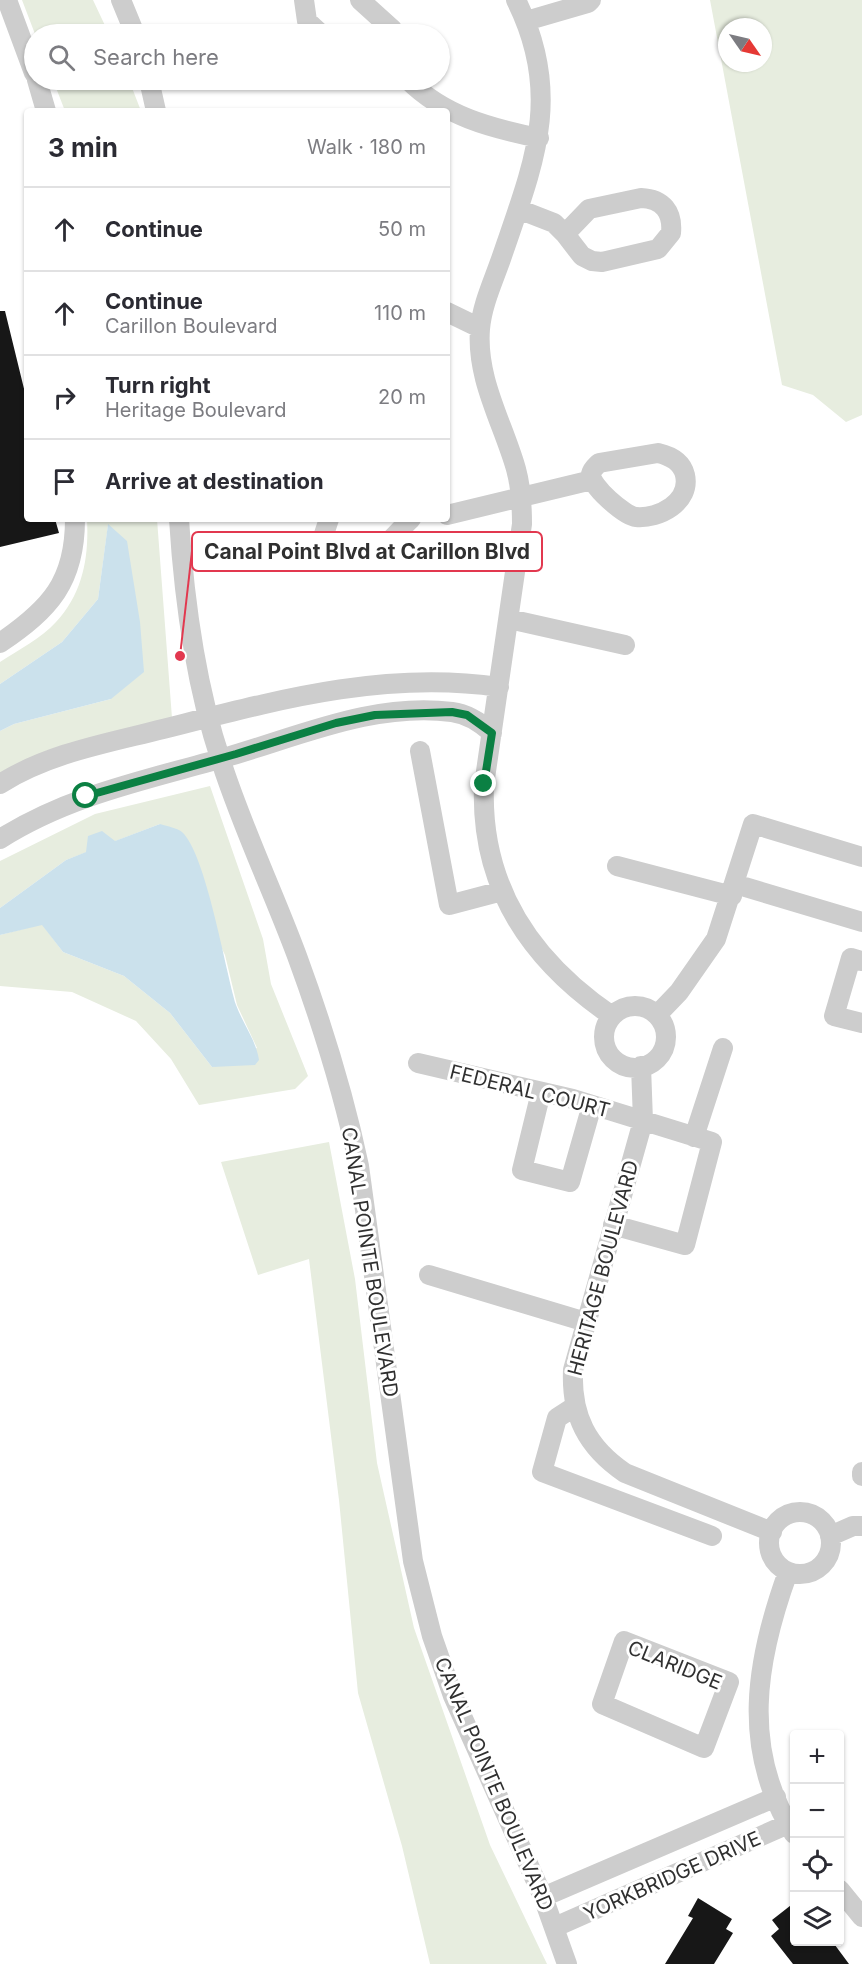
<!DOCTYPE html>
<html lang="en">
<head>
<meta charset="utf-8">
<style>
	body { margin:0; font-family:Inter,sans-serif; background:#f7f7f7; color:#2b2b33 }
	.controls { position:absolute; right:18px; bottom:18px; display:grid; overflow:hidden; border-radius:6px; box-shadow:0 2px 4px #0004 }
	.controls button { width:54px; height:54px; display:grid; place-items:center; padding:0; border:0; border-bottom:2px solid #e1e1e2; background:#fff; color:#2b2b33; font:30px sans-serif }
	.compass { position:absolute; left:718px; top:18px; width:54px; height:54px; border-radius:50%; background:#fff; box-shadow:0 2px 4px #0004; rotate:124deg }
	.stop { position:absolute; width:18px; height:18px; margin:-14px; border:4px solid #0b8043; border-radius:50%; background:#fff }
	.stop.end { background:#0b8043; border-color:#fff; box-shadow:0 2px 6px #0008 }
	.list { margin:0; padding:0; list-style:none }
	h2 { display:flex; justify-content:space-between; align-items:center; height:78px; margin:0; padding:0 24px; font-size:26px }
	h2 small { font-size:20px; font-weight:400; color:#7c7c81 }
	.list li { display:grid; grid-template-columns:39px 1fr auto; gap:18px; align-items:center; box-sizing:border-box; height:84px; padding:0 24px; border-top:2px solid #e1e1e2 }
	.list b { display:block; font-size:22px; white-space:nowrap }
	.list p { margin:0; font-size:20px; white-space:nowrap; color:#7c7c81 }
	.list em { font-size:20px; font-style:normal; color:#7c7c81 }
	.icon { flex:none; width:33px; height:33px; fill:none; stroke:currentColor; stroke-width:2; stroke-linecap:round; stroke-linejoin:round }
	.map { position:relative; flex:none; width:862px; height:1964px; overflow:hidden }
	.search { position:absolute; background:#fff; box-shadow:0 2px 4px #0004; left:24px; top:24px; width:426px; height:66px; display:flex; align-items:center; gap:15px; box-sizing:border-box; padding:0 21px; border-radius:33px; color:#7c7c81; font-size:22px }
	.panel { position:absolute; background:#fff; box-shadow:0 2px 4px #0004; left:24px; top:108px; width:426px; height:414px; border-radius:6px }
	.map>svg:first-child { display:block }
	.green { fill:#e7eddf; fill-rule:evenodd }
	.water { fill:#cbe1ec }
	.building { fill:#171717 }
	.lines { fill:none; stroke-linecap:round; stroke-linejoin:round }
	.minor { stroke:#cdcdcd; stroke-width:20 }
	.route { stroke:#0b8043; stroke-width:8 }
	.labels { text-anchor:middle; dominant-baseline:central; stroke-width:6; stroke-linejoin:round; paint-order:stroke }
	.street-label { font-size:20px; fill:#303030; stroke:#fff }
	.leader { fill:none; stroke:#e2384f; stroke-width:2 }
	.callout-dot { fill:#e2384f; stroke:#fff; stroke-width:2 }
	.callout { fill:#fff; stroke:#e2384f; stroke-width:2 }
	.callout-label { font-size:21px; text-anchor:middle; font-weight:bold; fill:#303030 }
</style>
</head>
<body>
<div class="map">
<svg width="862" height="1964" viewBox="0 0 862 1964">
	<rect width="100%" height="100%" fill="#fff"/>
	<path class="green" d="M22 0H93L109 34H35Z
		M710 0H862V415L846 422 813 395 782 385ZM727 27H763V63H727Z
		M53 80H129L141 111H65Z
		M87 519H157L172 718 0 774V731L14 724 111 699 108 525 98 599 62 642 0 684V662C18 650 42 638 56 622 83 593 89 557 87 519Z
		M210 786 263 939 271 984 308 1076 295 1089 199 1105 171 1059 136 1021 72 992 0 986V935L42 924 63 952 124 976 170 1013 212 1067 257 1048 237 1005 225 955 160 824 66 860 0 908V861L95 814Z
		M329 1142 355 1279 377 1463 414 1628 490 1845 547 1964H430L402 1846 358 1693 339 1500 309 1259 258 1275 221 1162Z"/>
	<path class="water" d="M108 524 127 541 140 622 144 672 111 699 14 724 0 731V684L62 642 98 599Z
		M160 824C166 826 177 828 182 832 206 854 225 969 236 1005 243 1024 256 1040 259 1060L255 1065 212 1067 170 1013 124 976 63 952 42 925 0 935V908L66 860 86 852 88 836 102 831 115 841Z"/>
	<path class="building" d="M0 311H5L27 401V519H55L59 533 0 547Z
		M698 1898 732 1919 726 1929 733 1933 714 1964H665L693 1918 688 1916Z
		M795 1902V1941H832L849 1964H793L771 1936 779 1929 772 1920Z"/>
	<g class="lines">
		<path class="minor" d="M7 0 34 73
			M121 0 135 34
			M304 0 307 21 321 34
			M360 0 392 29 395 34
			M516 0C564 96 533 165 501 259 493 282 482 305 480 329 476 379 503 423 516 469 521 487 522 505 522 524L484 785C480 886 531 961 612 1016
			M526 21 588 3 591 0
			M37 80 46 111
			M149 80 156 111
			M408 80C444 116 490 128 539 138
			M641 198C663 199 673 212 671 233L658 249 602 262 592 261 582 256 565 234 589 209Z
			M518 209 554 223 565 234
			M447 312 480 328
			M658 453C671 456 682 462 685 475 691 502 659 519 636 517 625 516 590 486 591 474 592 469 596 466 599 463Z
			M447 515 592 480
			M179 519C184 600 195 683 221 761 242 827 273 891 297 956 322 1024 344 1095 359 1166L413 1561 432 1636 453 1696 543 1897 567 1964
			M329 519 324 534C330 554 353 566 373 555 387 546 399 530 411 519
			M509 619 625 645
			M0 643C50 609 75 582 75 519
			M420 751 449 905 502 891
			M0 784C49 753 108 743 163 729 274 701 383 670 499 687
			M0 839C71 794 151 779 230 756 302 735 376 702 452 712 468 714 480 722 492 733
			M617 866 732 896
			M735 884 862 922
			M862 961 851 958 834 1016 862 1023
			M604 1037a31 31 0 1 1 62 0a31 31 0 1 1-62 0Z
			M657 1015 679 992 716 939 753 824 862 857
			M418 1063 573 1099 712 1142 685 1245 613 1225
			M641 1066 643 1121 573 1370C571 1416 587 1447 625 1473L772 1532
			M541 1092 522 1170 570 1182 592 1105
			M694 1137 723 1048
			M429 1275 586 1322
			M574 1407 557 1418 542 1472 712 1536
			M862 1472V1476
			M769 1543a31 31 0 1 1 62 0a31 31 0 1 1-62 0Z
			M830 1536 853 1526H862
			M788 1572C756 1660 740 1749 794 1834
			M624 1641 729 1682 704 1748 602 1704Z
			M840 1890 862 1917
			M543 1897 776 1797
			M555 1927 788 1824"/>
	</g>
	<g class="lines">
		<path class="route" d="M86 796 236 754 336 723 375 715 452 712 467 715 492 733 484 784"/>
	</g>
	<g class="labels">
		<g class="street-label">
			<text transform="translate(530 1091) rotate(14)">FEDERAL COURT</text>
			<text transform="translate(370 1262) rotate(81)">CANAL POINTE BOULEVARD</text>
			<text transform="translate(603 1268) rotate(-75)">HERITAGE BOULEVARD</text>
			<text transform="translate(675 1665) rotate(22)">CLARIDGE</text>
			<text transform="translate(494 1784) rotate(67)">CANAL POINTE BOULEVARD</text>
			<text transform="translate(672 1876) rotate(-24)">YORKBRIDGE DRIVE</text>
		</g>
	</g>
	<path class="leader" d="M180 656L192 551"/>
	<circle class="callout-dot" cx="180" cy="656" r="6"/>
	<rect class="callout" x="192" y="532" width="350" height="39" rx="6"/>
	<g class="callout-label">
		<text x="367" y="559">Canal Point Blvd at Carillon Blvd</text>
	</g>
</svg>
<div class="controls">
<button>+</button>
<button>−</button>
<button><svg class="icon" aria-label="locate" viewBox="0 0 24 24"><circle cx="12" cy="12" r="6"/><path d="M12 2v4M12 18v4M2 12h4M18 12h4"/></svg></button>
<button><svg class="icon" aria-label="layers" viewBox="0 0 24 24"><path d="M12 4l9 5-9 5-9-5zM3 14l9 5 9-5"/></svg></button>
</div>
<svg class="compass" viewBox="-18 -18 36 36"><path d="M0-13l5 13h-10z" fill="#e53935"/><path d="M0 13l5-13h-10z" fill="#7c7c81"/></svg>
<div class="stop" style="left:86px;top:796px"></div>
<div class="stop end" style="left:484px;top:784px"></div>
<div class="search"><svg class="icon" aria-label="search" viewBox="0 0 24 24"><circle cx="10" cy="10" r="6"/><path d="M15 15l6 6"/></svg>Search here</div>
<section class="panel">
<h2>3 min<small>Walk · 180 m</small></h2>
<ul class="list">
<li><svg class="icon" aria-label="ahead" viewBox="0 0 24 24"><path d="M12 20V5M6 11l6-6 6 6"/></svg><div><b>Continue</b></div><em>50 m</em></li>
<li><svg class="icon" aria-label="ahead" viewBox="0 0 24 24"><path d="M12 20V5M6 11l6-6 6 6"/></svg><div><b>Continue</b><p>Carillon Boulevard</p></div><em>110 m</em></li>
<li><svg class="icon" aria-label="right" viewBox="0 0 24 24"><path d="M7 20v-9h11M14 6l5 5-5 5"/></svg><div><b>Turn right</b><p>Heritage Boulevard</p></div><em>20 m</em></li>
<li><svg class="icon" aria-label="arrive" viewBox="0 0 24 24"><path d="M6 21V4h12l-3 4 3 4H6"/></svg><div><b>Arrive at destination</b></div></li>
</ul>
</section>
</div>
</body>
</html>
